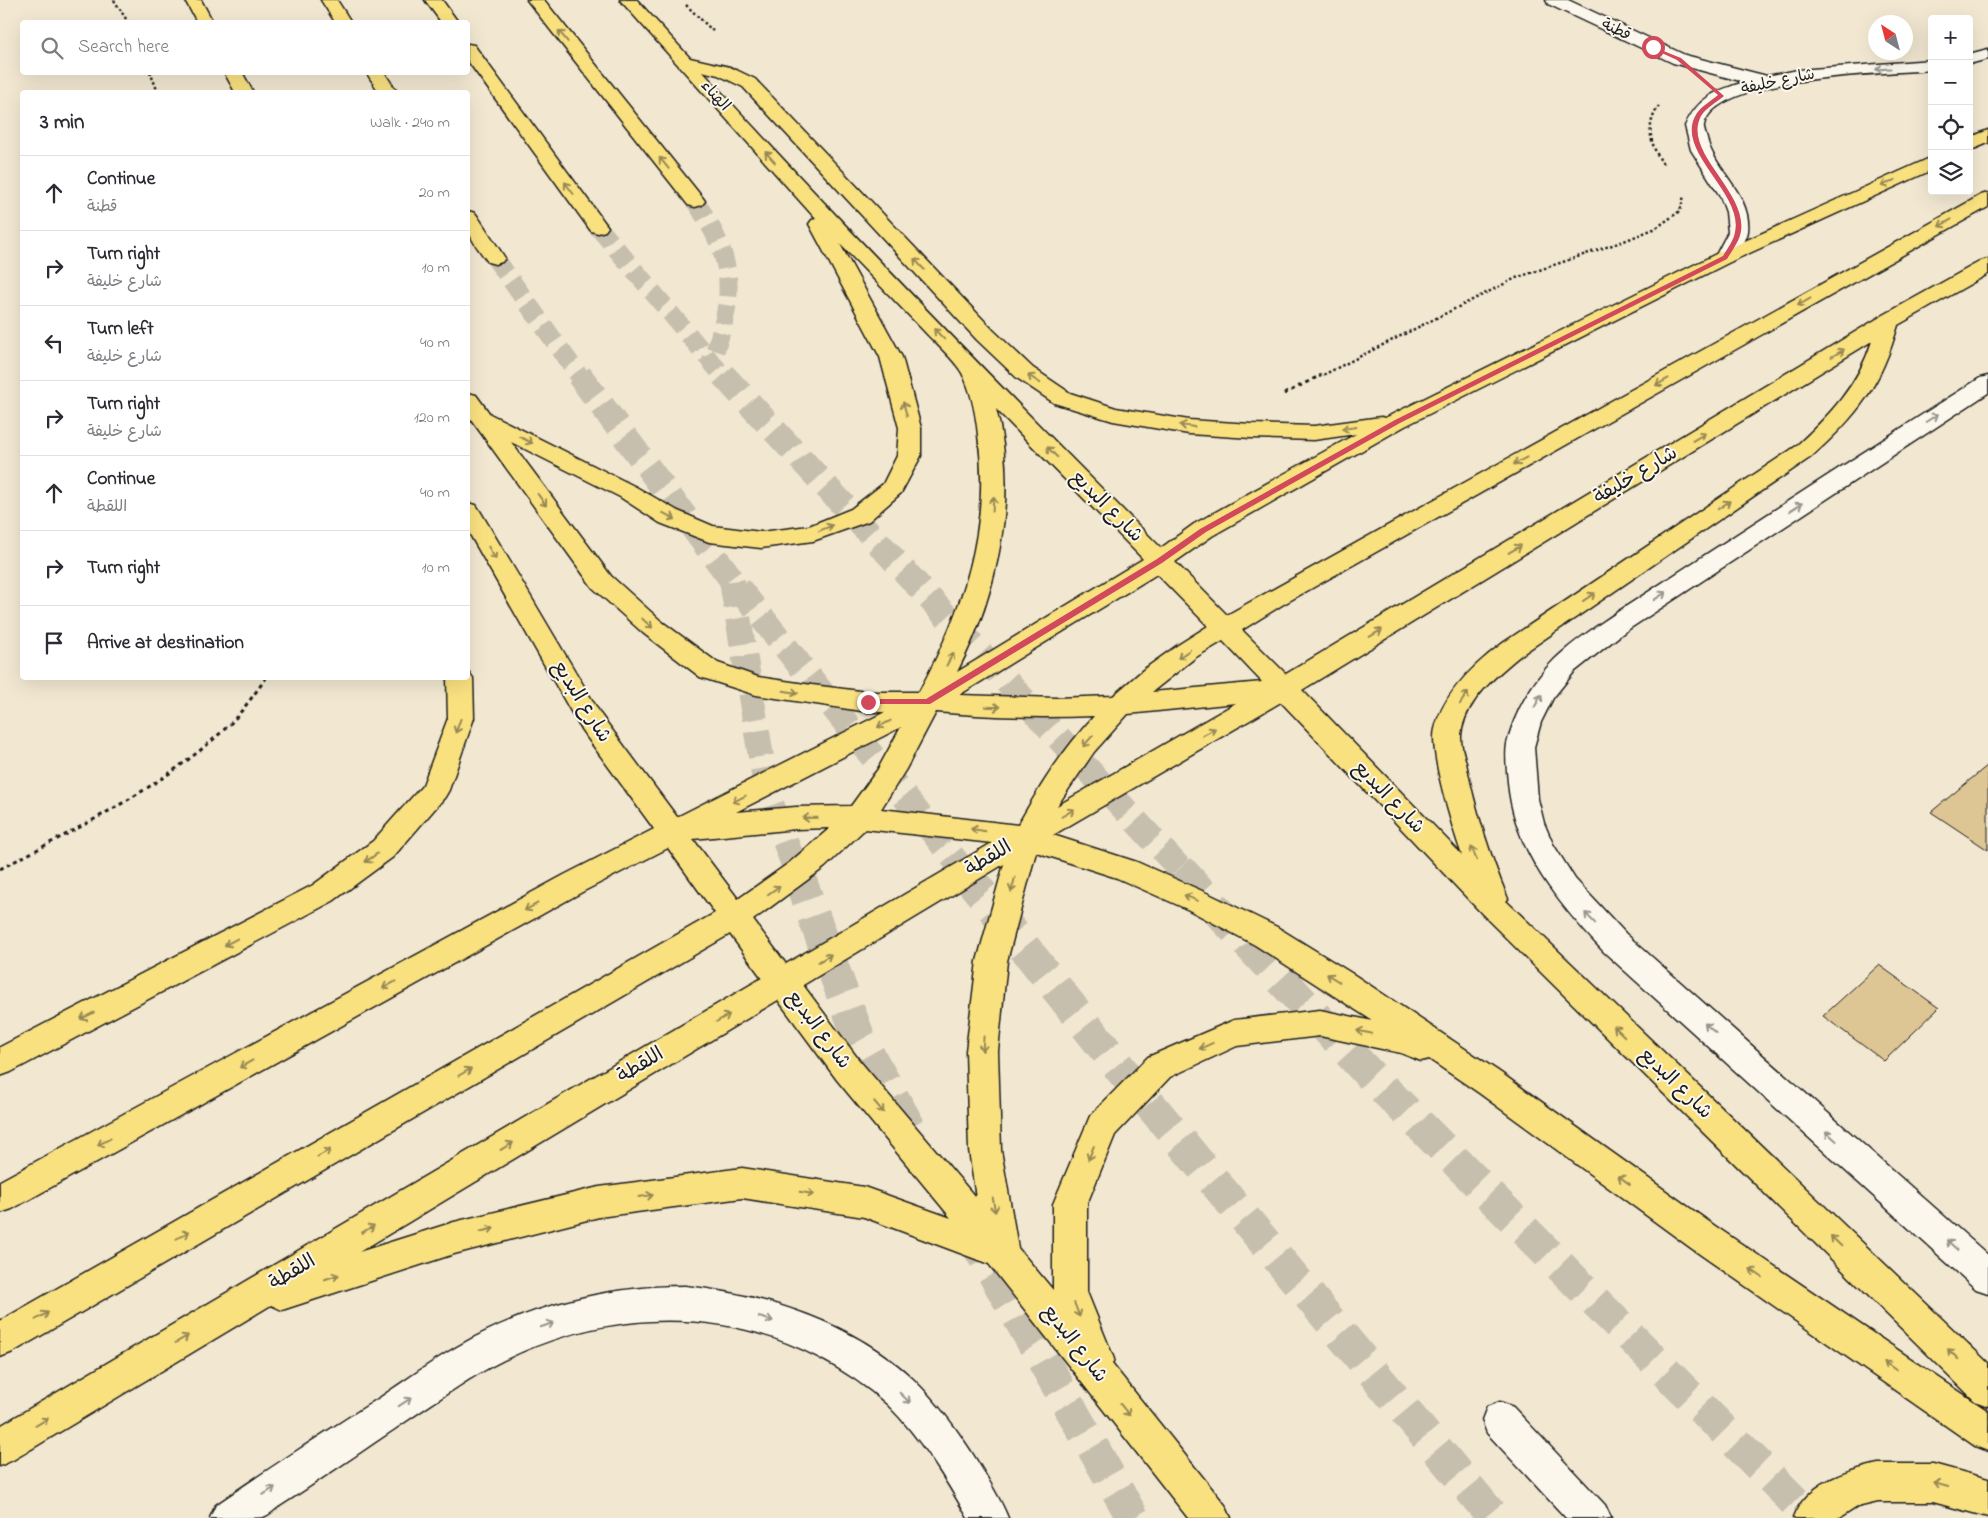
<!DOCTYPE html>
<html lang="en">
<head>
<meta charset="utf-8">
<style>
	body { margin:0; font-family:"Indie Flower","Playpen Sans Arabic",sans-serif; background:#f2f2f3; color:#2b2b33 }
	.controls { position:absolute; right:15px; top:15px; display:grid; overflow:hidden; border-radius:5px; box-shadow:0 5px 20px #0002 }
	.controls button { width:45px; height:45px; display:grid; place-items:center; padding:0; border:0; border-bottom:1px solid #e1e1e2; background:#fff; color:#2b2b33; font:25px sans-serif }
	.compass { position:absolute; left:1868px; top:15px; width:45px; height:45px; border-radius:50%; background:#fff; box-shadow:0 5px 20px #0002; rotate:324deg }
	.stop { position:absolute; width:15px; height:15px; margin:-11px; border:4px solid #d1495b; border-radius:50%; background:#fff }
	.stop.end { background:#d1495b; border-color:#fff; box-shadow:0 1px 5px #0008 }
	.list { margin:0; padding:0; list-style:none }
	h2 { display:flex; justify-content:space-between; align-items:center; height:65px; margin:0; padding:0 20px; font-size:21px }
	h2 small { font-size:16px; font-weight:400; color:#7c7c81 }
	.list li { display:grid; grid-template-columns:32px 1fr auto; gap:15px; align-items:center; box-sizing:border-box; height:75px; padding:0 20px; border-top:1px solid #e1e1e2 }
	.list b { display:block; font-size:19px; white-space:nowrap }
	.list p { margin:0; font-size:16px; white-space:nowrap; color:#7c7c81 }
	.list em { font-size:16px; font-style:normal; color:#7c7c81 }
	.icon { flex:none; width:28px; height:28px; fill:none; stroke:currentColor; stroke-width:2; stroke-linecap:round; stroke-linejoin:round }
	.map { position:relative; flex:none; width:1988px; height:1518px; overflow:hidden }
	.search { position:absolute; background:#fff; box-shadow:0 5px 20px #0002; left:20px; top:20px; width:450px; height:55px; display:flex; align-items:center; gap:12px; box-sizing:border-box; padding:0 18px; border-radius:5px; color:#7c7c81; font-size:19px }
	.panel { position:absolute; background:#fff; box-shadow:0 5px 20px #0002; left:20px; top:90px; width:450px; height:590px; border-radius:5px }
	.map>svg:first-child { display:block }
	.building { fill:#dec594; stroke:#1c1c1c }
	.lines { fill:none; stroke-linecap:round; stroke-linejoin:round }
	.highway-tunnel-far2 { stroke:#c7bfae; stroke-width:19; stroke-dasharray:19 9; stroke-linecap:butt }
	.highway-tunnel-far1 { stroke:#c7bfae; stroke-width:26; stroke-dasharray:26 12; stroke-linecap:butt }
	.highway-tunnel { stroke:#c7bfae; stroke-width:33; stroke-dasharray:33 17; stroke-linecap:butt }
	.minor-casing { stroke:#1c1c1c; stroke-width:3 }
	.major-casing { stroke:#1c1c1c; stroke-width:3 }
	.highway-casing { stroke:#1c1c1c; stroke-width:3 }
	.path-far1 { stroke:#1c1c1c; stroke-width:2.5; stroke-dasharray:2.5 2.5; stroke-linecap:butt }
	.path { stroke:#1c1c1c; stroke-width:3; stroke-dasharray:4 4; stroke-linecap:butt }
	.minor { fill:#fbf7ec; fill-rule:evenodd }
	.major { fill:#fae180; fill-rule:evenodd }
	.highway { fill:#fae180; fill-rule:evenodd }
	.oneway { stroke:#968853 }
	.oneway2 { stroke:#97948e }
	.route { fill:#d1495b }
	.labels { text-anchor:middle; dominant-baseline:central; stroke-width:4; stroke-linejoin:round; paint-order:stroke }
	.far-street-label { font-size:16px; fill:#1c1c1c; stroke:#fbf7ec }
	.street-label { font-size:20px; fill:#1c1c1c; stroke:#fbf7ec }
</style>
</head>
<body>
<div class="map">
<svg width="1988" height="1518" viewBox="0 0 1988 1518">
	<rect width="100%" height="100%" fill="#f2e8d2"/>
	<filter id="ink" filterUnits="userSpaceOnUse"><feTurbulence type="fractalNoise" baseFrequency=".02" numOctaves="2"/><feDisplacementMap in="SourceGraphic" scale="10" xChannelSelector="R" yChannelSelector="G"/><feConvolveMatrix kernelMatrix="1 2 1 2 8 2 1 2 1" color-interpolation-filters="sRGB"/></filter>
	<g filter="url(#ink)">
		<path class="building" d="M1988 765V850L1931 812Z
			M1879 965 1939 1008 1884 1061 1823 1016Z"/>
		<g class="lines">
			<path class="highway-tunnel-far2" d="M695 201C736 261 736 295 711 362
				M598 227 724 377
				M495 258 580 377"/>
			<path class="highway-tunnel-far1" d="M579 375 732 580 963 870
				M723 375 1181 870
				M732 581 767 793 796 870"/>
			<path class="highway-tunnel" d="M796 869 859 1038 916 1139
				M962 869 1123 1072 1494 1518
				M1179 869 1369 1074 1811 1518
				M969 1230 1133 1518"/>
			<defs>
				<path id="minor" d="M1546 0H1568L1685 55 1767 76 1798 70 1932 60V70C1889 74 1715 75 1704 125 1703 129 1706 135 1707 139 1715 171 1752 195 1748 231 1747 240 1737 254 1732 261L1725 263 1718 261 1715 257 1728 232 1726 212 1720 196 1691 150 1685 126C1698 97 1716 91 1744 82L1673 63 1548 4Z
					M1988 49V59L1969 64V54Z
					M1988 376V393L1623 633 1574 672 1553 698 1541 722 1534 747 1538 799 1544 823 1553 844 1575 879 1626 934 1988 1255V1293L1976 1289 1604 952C1558 903 1514 851 1508 782 1507 770 1505 756 1507 744 1514 713 1532 682 1555 659 1574 641 1597 626 1619 611 1648 592 1676 574 1705 555 1796 496 1888 436 1980 378Z
					M685 1286C766 1295 854 1323 914 1380 939 1405 959 1432 977 1461 988 1480 1000 1498 1008 1518H968C945 1478 921 1438 888 1405 867 1386 843 1370 818 1357 705 1298 574 1314 468 1380 418 1412 369 1447 319 1480 306 1489 292 1498 278 1507 274 1510 269 1515 263 1517 255 1518 221 1518 210 1518L216 1505C270 1468 325 1432 381 1397 406 1380 431 1362 457 1347 526 1307 605 1286 685 1286Z
					M1500 1402 1513 1407 1605 1505 1611 1518H1566L1487 1433 1482 1420 1487 1407Z"/>
				<path id="major" d="M185 0H201L213 22H197Z
					M620 0H637L690 58 730 67 755 79 993 330 1033 368 1070 393 1116 408 1189 420 1251 424 1314 426 1381 417 1385 418 1718 253 1932 157V170L1732 261 1405 426 1212 536 1175 562 1227 615 1981 195 1988 193V207L1282 605 1242 630 1286 674 1880 317 1981 261 1988 259V274L1898 325C1881 386 1857 416 1811 457L1521 655C1498 674 1468 698 1462 729 1459 740 1463 752 1466 763 1475 810 1490 855 1508 899L1506 901 1988 1363V1406L1975 1401 1490 922 1281 702 1053 835 1137 862 1209 894 1277 927 1356 976 1501 1073 1715 1226 1988 1411V1451L1975 1446 1691 1248 1479 1093 1429 1059 1421 1061 1401 1053 1320 1036 1237 1046 1170 1077 1115 1135 1087 1204V1292L1114 1359 1112 1364 1225 1505 1231 1518H1188L989 1264 864 1217 742 1198 599 1217 454 1254 282 1310 271 1305 13 1460 0 1466V1426L762 978 730 934 13 1352 0 1357V1321L715 913 668 848 584 891 12 1209 0 1213V1181L564 875 654 829 581 729 468 531V503L476 505 480 511 601 715 677 817 885 712H868L756 695 700 677 643 633 593 588 468 415V393L476 395 490 414 636 487 678 511 713 526 761 532 809 526 851 509 883 484 897 456 899 428 880 357 809 224 812 220 816 219ZM702 71 718 75 743 87 977 340 1017 378 1054 403 1113 421 1189 434 1251 438 1314 440 1356 434 1194 524 1161 548C1005 392 851 235 702 71ZM840 244C868 273 896 302 924 331 935 343 954 359 962 373 971 390 976 415 978 435 991 529 963 610 919 692H868L812 685 758 677 718 663 661 621 611 576 511 442 620 497 660 523 709 542 761 548 813 541 869 521 901 493 921 456V428L902 357ZM1872 341C1858 386 1829 416 1795 447L1503 643C1475 664 1443 693 1435 729 1429 752 1453 830 1462 855L1302 690ZM996 409 1143 559 957 672C998 594 1019 495 996 409ZM1157 574 1208 626 1178 645 1143 670 1113 696 1056 698 959 695ZM1223 641 1262 682 1152 692 1196 657ZM1236 703 1057 806 1094 752 1128 714ZM936 712C989 717 1041 718 1094 716 1063 750 1041 784 1018 825L881 809 906 769ZM901 727 878 769 851 806 796 807 736 812ZM830 828 789 863 738 899 693 839 796 829ZM865 829 992 843 786 964 753 920 825 867ZM1036 852 1117 878 1189 910 1255 945 1373 1021 1320 1010 1234 1020 1148 1057 1090 1116 1053 1204V1290L1018 1248 1001 1150 998 1051 1007 961ZM1004 864 977 961 966 1051 969 1150 976 1198 859 1060 803 985ZM778 1000 837 1080 951 1218 864 1187 742 1168 599 1187 454 1222 359 1252Z
					M224 72H242L253 92H235Z
					M1988 130V143L1969 151V138Z
					M468 671 473 678 474 718 449 790 445 797 393 857 333 901 11 1072 0 1076V1047L313 885 373 841 423 785 448 718 447 678H468Z
					M1878 1464H1933L1988 1479V1517L1933 1502H1878L1857 1507 1840 1518H1793C1807 1483 1844 1472 1878 1464Z"/>
				<path id="highway" d="M321 0H337L351 22H335Z
					M425 0H442L458 22H441Z
					M527 0H544L702 197 705 201 702 205 695 207 688 205Z
					M468 44 474 45 605 223 608 227 605 231 598 233 591 231 468 61Z
					M366 72H384L397 92H379Z
					M468 211 475 213 478 217 505 258 502 262 495 264 488 262C475 244 465 235 468 211Z"/>
			</defs>
			<use href="#minor" class="minor-casing"/>
			<use href="#major" class="major-casing"/>
			<use href="#highway" class="highway-casing"/>
			<path class="path-far1" d="M114 0 128 22
				M686 5 714 32
				M150 72 158 92
				M1659 106C1645 125 1650 145 1663 164
				M1319 377 1516 278 1624 241 1656 228 1680 211 1684 196"/>
			<path class="path" d="M1284 394 1321 375
				M0 869C78 828 168 785 231 723 244 709 255 693 266 678"/>
			<use href="#minor" class="minor"/>
			<use href="#major" class="major"/>
			<use href="#highway" class="highway"/>
		</g>
		<defs><path id="oneway-shaft" d="M-6 0H5M1.5-3L5.5 0L1.5 3" fill="none" stroke-width="1.6" stroke-linecap="round" stroke-linejoin="round" transform="scale(1.25)"/></defs>
		<g class="oneway">
			<use href="#oneway-shaft" transform="translate(563 36) rotate(-129)"/>
			<use href="#oneway-shaft" transform="translate(770 157) rotate(-132)"/>
			<use href="#oneway-shaft" transform="translate(664 163) rotate(-129)"/>
			<use href="#oneway-shaft" transform="translate(1888 183) rotate(155)"/>
			<use href="#oneway-shaft" transform="translate(569 188) rotate(-127)"/>
			<use href="#oneway-shaft" transform="translate(1945 223) rotate(151)"/>
			<use href="#oneway-shaft" transform="translate(919 264) rotate(-133)"/>
			<use href="#oneway-shaft" transform="translate(1804 302) rotate(151)"/>
			<use href="#oneway-shaft" transform="translate(939 334) rotate(-134)"/>
			<use href="#oneway-shaft" transform="translate(1838 353) rotate(-31)"/>
			<use href="#oneway-shaft" transform="translate(1034 379) rotate(-146)"/>
			<use href="#oneway-shaft" transform="translate(1662 382) rotate(151)"/>
			<use href="#oneway-shaft" transform="translate(905 409) rotate(-105)"/>
			<use href="#oneway-shaft" transform="translate(1187 426) rotate(-172)"/>
			<use href="#oneway-shaft" transform="translate(1349 428) rotate(172)"/>
			<use href="#oneway-shaft" transform="translate(1699 437) rotate(-31)"/>
			<use href="#oneway-shaft" transform="translate(526 440) rotate(27)"/>
			<use href="#oneway-shaft" transform="translate(1052 452) rotate(-135)"/>
			<use href="#oneway-shaft" transform="translate(1520 461) rotate(151)"/>
			<use href="#oneway-shaft" transform="translate(542 500) rotate(54)"/>
			<use href="#oneway-shaft" transform="translate(993 504) rotate(-87)"/>
			<use href="#oneway-shaft" transform="translate(1724 505) rotate(-34)"/>
			<use href="#oneway-shaft" transform="translate(669 516) rotate(28)"/>
			<use href="#oneway-shaft" transform="translate(826 528) rotate(-22)"/>
			<use href="#oneway-shaft" transform="translate(1515 549) rotate(-31)"/>
			<use href="#oneway-shaft" transform="translate(492 553) rotate(60)"/>
			<use href="#oneway-shaft" transform="translate(1589 597) rotate(-34)"/>
			<use href="#oneway-shaft" transform="translate(647 623) rotate(42)"/>
			<use href="#oneway-shaft" transform="translate(1376 633) rotate(-31)"/>
			<use href="#oneway-shaft" transform="translate(1184 654) rotate(145)"/>
			<use href="#oneway-shaft" transform="translate(950 659) rotate(-62)"/>
			<use href="#oneway-shaft" transform="translate(791 692) rotate(9)"/>
			<use href="#oneway-shaft" transform="translate(1464 698) rotate(-56)"/>
			<use href="#oneway-shaft" transform="translate(993 707) rotate(2)"/>
			<use href="#oneway-shaft" transform="translate(884 724) rotate(153)"/>
			<use href="#oneway-shaft" transform="translate(458 726) rotate(110)"/>
			<use href="#oneway-shaft" transform="translate(1209 732) rotate(-30)"/>
			<use href="#oneway-shaft" transform="translate(1088 741) rotate(131)"/>
			<use href="#oneway-shaft" transform="translate(739 799) rotate(153)"/>
			<use href="#oneway-shaft" transform="translate(1068 813) rotate(-30)"/>
			<use href="#oneway-shaft" transform="translate(810 818) rotate(179)"/>
			<use href="#oneway-shaft" transform="translate(978 830) rotate(-171)"/>
			<use href="#oneway-shaft" transform="translate(1474 853) rotate(-109)"/>
			<use href="#oneway-shaft" transform="translate(371 858) rotate(144)"/>
			<use href="#oneway-shaft" transform="translate(1013 885) rotate(105)"/>
			<use href="#oneway-shaft" transform="translate(774 890) rotate(-35)"/>
			<use href="#oneway-shaft" transform="translate(1191 898) rotate(-157)"/>
			<use href="#oneway-shaft" transform="translate(531 907) rotate(151)"/>
			<use href="#oneway-shaft" transform="translate(231 942) rotate(152)"/>
			<use href="#oneway-shaft" transform="translate(825 958) rotate(-31)"/>
			<use href="#oneway-shaft" transform="translate(1333 978) rotate(-148)"/>
			<use href="#oneway-shaft" transform="translate(389 985) rotate(151)"/>
			<use href="#oneway-shaft" transform="translate(87 1016) rotate(153)"/>
			<use href="#oneway-shaft" transform="translate(723 1018) rotate(-30)"/>
			<use href="#oneway-shaft" transform="translate(1619 1031) rotate(-136)"/>
			<use href="#oneway-shaft" transform="translate(1364 1032) rotate(-169)"/>
			<use href="#oneway-shaft" transform="translate(983 1044) rotate(95)"/>
			<use href="#oneway-shaft" transform="translate(1206 1046) rotate(156)"/>
			<use href="#oneway-shaft" transform="translate(246 1064) rotate(151)"/>
			<use href="#oneway-shaft" transform="translate(465 1072) rotate(-30)"/>
			<use href="#oneway-shaft" transform="translate(879 1107) rotate(50)"/>
			<use href="#oneway-shaft" transform="translate(104 1142) rotate(152)"/>
			<use href="#oneway-shaft" transform="translate(507 1146) rotate(-31)"/>
			<use href="#oneway-shaft" transform="translate(324 1153) rotate(-30)"/>
			<use href="#oneway-shaft" transform="translate(1091 1153) rotate(112)"/>
			<use href="#oneway-shaft" transform="translate(1624 1180) rotate(-144)"/>
			<use href="#oneway-shaft" transform="translate(807 1193) rotate(9)"/>
			<use href="#oneway-shaft" transform="translate(646 1196) rotate(-8)"/>
			<use href="#oneway-shaft" transform="translate(994 1205) rotate(80)"/>
			<use href="#oneway-shaft" transform="translate(368 1229) rotate(-31)"/>
			<use href="#oneway-shaft" transform="translate(487 1230) rotate(-14)"/>
			<use href="#oneway-shaft" transform="translate(183 1235) rotate(-30)"/>
			<use href="#oneway-shaft" transform="translate(1836 1241) rotate(-136)"/>
			<use href="#oneway-shaft" transform="translate(1756 1273) rotate(-145)"/>
			<use href="#oneway-shaft" transform="translate(332 1277) rotate(-18)"/>
			<use href="#oneway-shaft" transform="translate(1077 1310) rotate(69)"/>
			<use href="#oneway-shaft" transform="translate(42 1316) rotate(-30)"/>
			<use href="#oneway-shaft" transform="translate(182 1339) rotate(-31)"/>
			<use href="#oneway-shaft" transform="translate(1953 1354) rotate(-136)"/>
			<use href="#oneway-shaft" transform="translate(1890 1366) rotate(-145)"/>
			<use href="#oneway-shaft" transform="translate(1125 1410) rotate(51)"/>
			<use href="#oneway-shaft" transform="translate(42 1422) rotate(-31)"/>
			<use href="#oneway-shaft" transform="translate(1941 1485) rotate(-165)"/>
		</g>
		<g class="oneway2">
			<use href="#oneway-shaft" transform="translate(1883 69) rotate(176)"/>
			<use href="#oneway-shaft" transform="translate(1932 418) rotate(-32)"/>
			<use href="#oneway-shaft" transform="translate(1796 507) rotate(-33)"/>
			<use href="#oneway-shaft" transform="translate(1660 596) rotate(-33)"/>
			<use href="#oneway-shaft" transform="translate(1538 701) rotate(-61)"/>
			<use href="#oneway-shaft" transform="translate(1590 918) rotate(-134)"/>
			<use href="#oneway-shaft" transform="translate(1710 1028) rotate(-138)"/>
			<use href="#oneway-shaft" transform="translate(1831 1136) rotate(-138)"/>
			<use href="#oneway-shaft" transform="translate(1952 1245) rotate(-138)"/>
			<use href="#oneway-shaft" transform="translate(766 1319) rotate(16)"/>
			<use href="#oneway-shaft" transform="translate(547 1325) rotate(-19)"/>
			<use href="#oneway-shaft" transform="translate(905 1398) rotate(44)"/>
			<use href="#oneway-shaft" transform="translate(405 1402) rotate(-33)"/>
			<use href="#oneway-shaft" transform="translate(269 1491) rotate(-33)"/>
		</g>
	</g>
	<path class="route" d="M1651 46 1681 58 1724 96C1717 102 1706 108 1701 116 1682 152 1747 191 1741 231 1740 240 1732 251 1727 259L1400 423 1206 532 1162 563 930 704H865L864 702 868 699H926L1157 559 1200 529 1395 420 1723 256C1727 249 1734 240 1735 232 1744 192 1672 150 1697 113 1702 106 1711 101 1718 95L1677 60 1651 48Z"/>
	<g class="labels">
		<g class="far-street-label">
			<text transform="translate(1616 30) rotate(26)">قطنة</text>
			<text transform="translate(1778 82) rotate(-12)">شارع خليفة</text>
			<text transform="translate(715 96) rotate(48)">الهناء</text>
		</g>
		<g class="street-label">
			<text transform="translate(1636 476) rotate(-31)">شارع خليفة</text>
			<text transform="translate(1106 507) rotate(45)">شارع البديع</text>
			<text transform="translate(581 702) rotate(58)">شارع البديع</text>
			<text transform="translate(1388 798) rotate(46)">شارع البديع</text>
			<text transform="translate(989 859) rotate(-31)">اللقطة</text>
			<text transform="translate(818 1030) rotate(53)">شارع البديع</text>
			<text transform="translate(641 1066) rotate(-31)">اللقطة</text>
			<text transform="translate(1675 1084) rotate(44)">شارع البديع</text>
			<text transform="translate(293 1273) rotate(-31)">اللقطة</text>
			<text transform="translate(1074 1344) rotate(52)">شارع البديع</text>
		</g>
	</g>
</svg>
<div class="controls">
<button>+</button>
<button>−</button>
<button><svg class="icon" aria-label="locate" viewBox="0 0 24 24"><circle cx="12" cy="12" r="6"/><path d="M12 2v4M12 18v4M2 12h4M18 12h4"/></svg></button>
<button><svg class="icon" aria-label="layers" viewBox="0 0 24 24"><path d="M12 4l9 5-9 5-9-5zM3 14l9 5 9-5"/></svg></button>
</div>
<svg class="compass" viewBox="-18 -18 36 36"><path d="M0-13l5 13h-10z" fill="#e53935"/><path d="M0 13l5-13h-10z" fill="#7c7c81"/></svg>
<div class="stop" style="left:1653px;top:47px"></div>
<div class="stop end" style="left:868px;top:702px"></div>
<div class="search"><svg class="icon" aria-label="search" viewBox="0 0 24 24"><circle cx="10" cy="10" r="6"/><path d="M15 15l6 6"/></svg>Search here</div>
<section class="panel">
<h2>3 min<small>Walk · 240 m</small></h2>
<ul class="list">
<li><svg class="icon" aria-label="ahead" viewBox="0 0 24 24"><path d="M12 20V5M6 11l6-6 6 6"/></svg><div><b>Continue</b><p>قطنة</p></div><em>20 m</em></li>
<li><svg class="icon" aria-label="right" viewBox="0 0 24 24"><path d="M7 20v-9h11M14 6l5 5-5 5"/></svg><div><b>Turn right</b><p>شارع خليفة</p></div><em>10 m</em></li>
<li><svg class="icon" aria-label="left" viewBox="0 0 24 24"><path d="M17 20v-9H6M10 6l-5 5 5 5"/></svg><div><b>Turn left</b><p>شارع خليفة</p></div><em>40 m</em></li>
<li><svg class="icon" aria-label="right" viewBox="0 0 24 24"><path d="M7 20v-9h11M14 6l5 5-5 5"/></svg><div><b>Turn right</b><p>شارع خليفة</p></div><em>120 m</em></li>
<li><svg class="icon" aria-label="ahead" viewBox="0 0 24 24"><path d="M12 20V5M6 11l6-6 6 6"/></svg><div><b>Continue</b><p>اللقطة</p></div><em>40 m</em></li>
<li><svg class="icon" aria-label="right" viewBox="0 0 24 24"><path d="M7 20v-9h11M14 6l5 5-5 5"/></svg><div><b>Turn right</b></div><em>10 m</em></li>
<li><svg class="icon" aria-label="arrive" viewBox="0 0 24 24"><path d="M6 21V4h12l-3 4 3 4H6"/></svg><div><b>Arrive at destination</b></div></li>
</ul>
</section>
</div>
</body>
</html>
